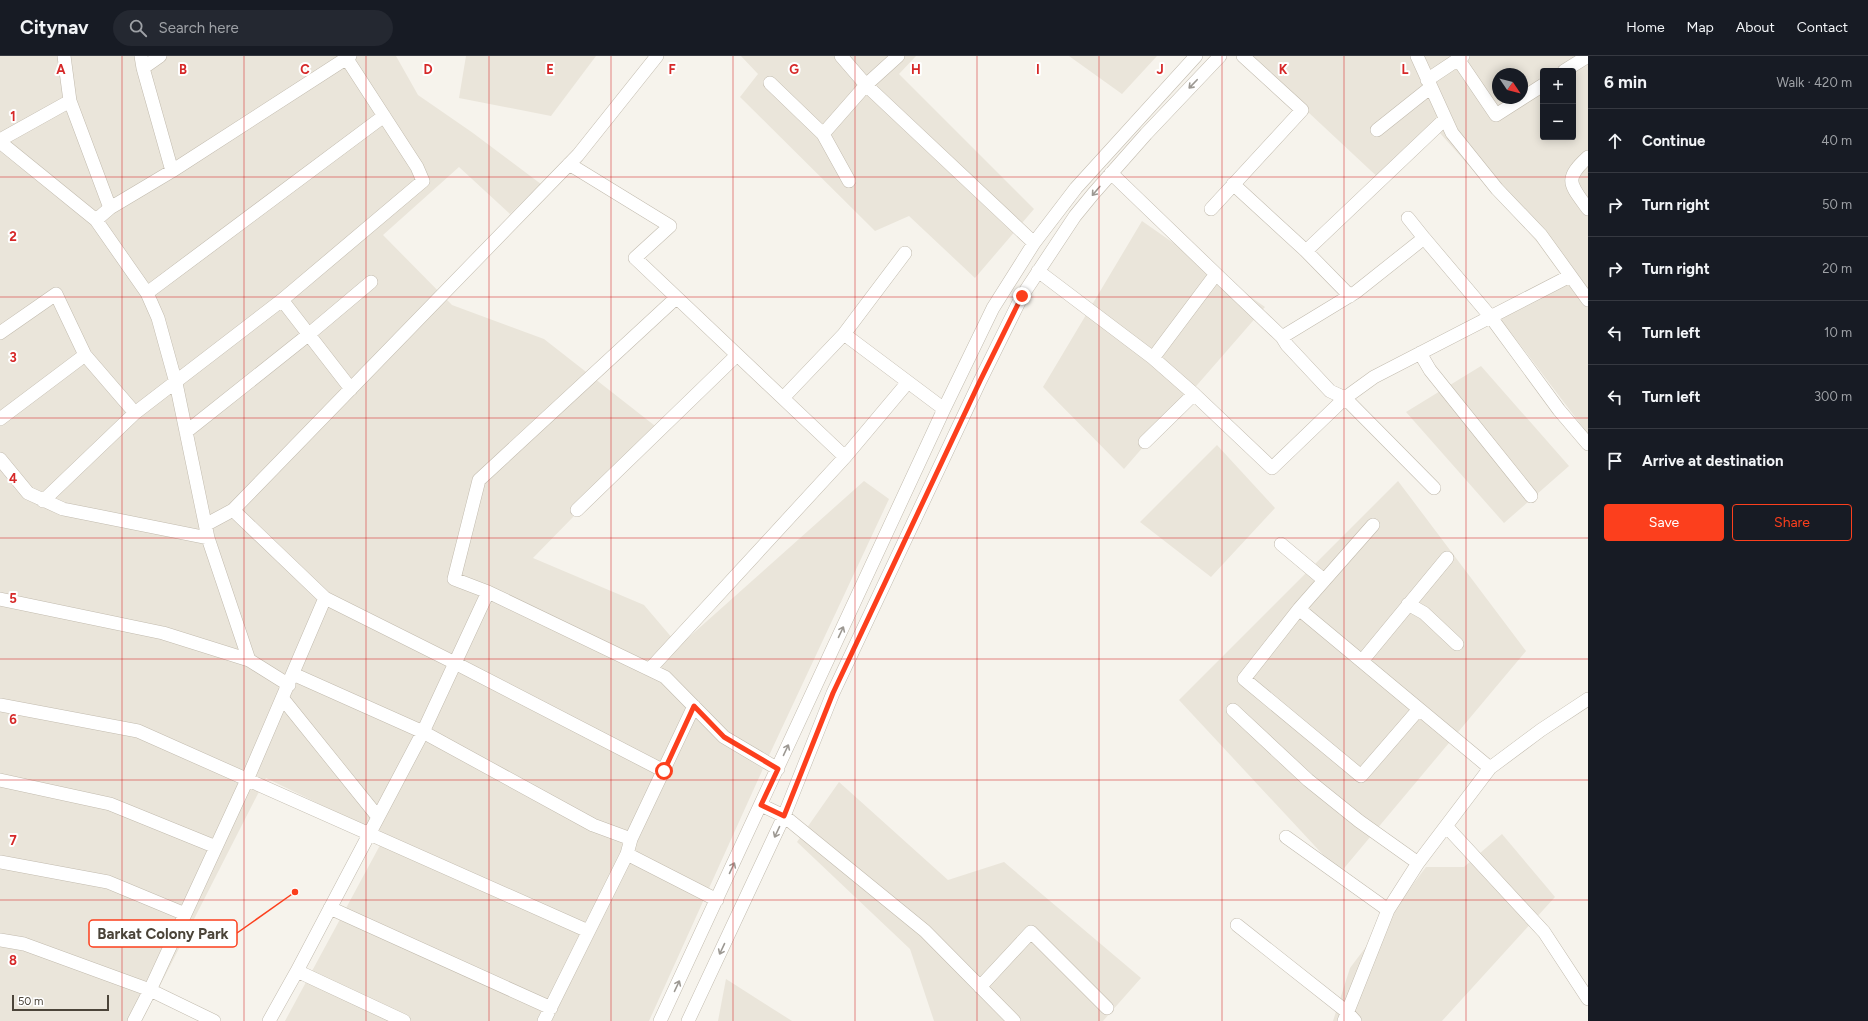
<!DOCTYPE html>
<html lang="en">
<head>
<meta charset="utf-8">
<style>
	body { margin:0; font-family:Figtree,sans-serif; background:#242831; color:#f1f3f6 }
	.controls { position:absolute; right:12px; top:12px; display:grid; overflow:hidden; border-radius:4px; box-shadow:0 2px 10px #0003 }
	.controls button { width:36px; height:36px; display:grid; place-items:center; padding:0; border:0; border-bottom:1px solid #363941; background:#171b24; color:#f1f3f6; font:20px sans-serif }
	.compass { position:absolute; left:1492px; top:12px; width:36px; height:36px; border-radius:50%; background:#171b24; box-shadow:0 2px 10px #0003; rotate:125deg }
	.scale { position:absolute; left:12px; bottom:10px; width:97px; box-sizing:border-box; padding-left:4px; border:2px solid #4b4439; border-top:0; font-size:11px; line-height:14px; white-space:nowrap; color:#4b4439; -webkit-text-stroke:3px #fff; paint-order:stroke }
	.stop { position:absolute; width:12px; height:12px; margin:-9px; border:3px solid #fc3f1d; border-radius:50%; background:#fff }
	.stop.end { background:#fc3f1d; border-color:#fff; box-shadow:0 1px 4px #0008 }
	.list { margin:0; padding:0; list-style:none }
	h2 { display:flex; justify-content:space-between; align-items:center; height:52px; margin:0; padding:0 16px; font-size:17px }
	h2 small { font-size:13px; font-weight:400; color:#9ea1a6 }
	.list li { display:grid; grid-template-columns:26px 1fr auto; gap:12px; align-items:center; box-sizing:border-box; height:64px; padding:0 16px; border-top:1px solid #363941 }
	.list b { display:block; font-size:15px; white-space:nowrap }
	.list em { font-size:13px; font-style:normal; color:#9ea1a6 }
	.actions { display:flex; gap:8px; padding:12px 16px }
	.actions a { flex:1; padding:9px 0; border:1px solid #fc3f1d; border-radius:4px; text-align:center; font-size:14px; color:#fc3f1d }
	.actions .main { background:#fc3f1d; color:#fff }
	.icon { flex:none; width:22px; height:22px; fill:none; stroke:currentColor; stroke-width:2; stroke-linecap:round; stroke-linejoin:round }
	.map { position:relative; flex:none; width:1588px; height:965px; overflow:hidden }
	header { display:flex; align-items:center; gap:24px; box-sizing:border-box; height:56px; padding:0 20px; background:#171b24; border-bottom:1px solid #363941 }
	header strong { font-size:19px }
	nav { display:flex; gap:22px; margin-inline-start:auto; font-size:14px }
	.search { width:280px; height:36px; background:#242831; display:flex; align-items:center; gap:10px; box-sizing:border-box; padding:0 14px; border-radius:22px; color:#9ea1a6; font-size:15px }
	main { display:flex }
	aside { flex:1; background:#171b24 }
	.map>svg:first-child { display:block }
	.residential { fill:#eae5da; fill-rule:evenodd }
	.lines { fill:none; stroke-linecap:round; stroke-linejoin:round }
	.minor-casing { stroke:#c2bbae; stroke-width:14 }
	.minor { stroke:#fff; stroke-width:13 }
	.oneway { stroke:#9c9892 }
	.route { stroke:#fc3f1d; stroke-width:5 }
	.grid { fill:none; stroke:#d62828; stroke-width:1; stroke-opacity:0.55 }
	.grid-label { font-size:13px; text-anchor:middle; font-weight:bold; fill:#d62828; stroke:#fff; stroke-width:4; stroke-linejoin:round; paint-order:stroke }
	.leader { fill:none; stroke:#fc3f1d; stroke-width:1.5 }
	.callout-dot { fill:#fc3f1d; stroke:#fff; stroke-width:1.5 }
	.callout { fill:#fff; stroke:#fc3f1d; stroke-width:1.5 }
	.callout-label { font-size:15px; text-anchor:middle; font-weight:bold; fill:#4b4439 }
</style>
</head>
<body>
<header>
<strong>Citynav</strong>
<div class="search"><svg class="icon" aria-label="search" viewBox="0 0 24 24"><circle cx="10" cy="10" r="6"/><path d="M15 15l6 6"/></svg>Search here</div>
<nav><a>Home</a><a>Map</a><a>About</a><a>Contact</a></nav>
</header>
<main>
<div class="map">
<svg width="1588" height="965" viewBox="0 0 1588 965">
	<rect width="100%" height="100%" fill="#f6f3ec"/>
	<path class="residential" d="M0 0H396L418 39 473 77 541 128 510 158 459 111 383 179 452 249 544 283 659 373 533 502 644 549 679 590 864 425 889 443 766 706 649 965H285L385 780 266 722 142 965H0Z
		M466 0H596L551 60 459 42Z
		M741 0H916L899 18 1034 153 975 222 909 160 875 175 740 41 758 18Z
		M1069 0H1157L1122 38Z
		M1248 0H1588V378L1499 261 1567 227 1537 186 1439 76 1384 127ZM1543 15H1573V81H1543ZM1498 18H1522V42H1498Z
		M1142 165 1265 251 1124 413 1043 331Z
		M1481 310 1569 410 1504 467 1406 356Z
		M1217 389 1275 452 1211 521 1140 466Z
		M1398 425 1526 595 1340 817 1179 644Z
		M839 726 948 824 1004 806 1141 922 1103 965H934L910 893 797 786Z
		M1502 778 1555 841 1442 965H1333L1350 912 1426 811H1464Z
		M726 923 792 965H718Z"/>
	<g class="lines">
		<defs>
			<path id="minor" d="M64 0 70 45 110 152
				M141 0 143 12 172 115
				M898 0 866 29 1034 187
				M1417 0 1452 77 1497 133 1541 179 1588 244
				M1458 3 1496 59 1543 29
				M143 12 160 0
				M1564 15 1588 0
				M1427 24 1463 0
				M770 27 823 78 849 125
				M1377 74 1431 31
				M823 78 866 29 841 0
				M0 84 70 45
				M0 86 96 164 147 237 158 262 176 327 208 482 249 604 289 629
				M1588 101C1563 124 1570 128 1588 153
				M569 108 670 170 635 202 845 401 908 326 944 353
				M1111 117 1216 218
				M1233 128 1306 195 1350 240
				M1211 153 1302 54 1243 0
				M1408 162 1424 182
				M96 164 110 152 172 115 350 0
				M1306 195 1445 63
				M1038 215 1153 302 1194 338 1272 412 1345 342 1374 321 1570 220
				M147 237 384 60
				M282 244 351 333
				M0 277 56 238 85 299 135 357
				M844 278 908 326
				M1282 281 1356 236 1424 182 1490 260 1559 354 1588 388
				M1420 297 1430 314 1531 440
				M1153 302 1216 218 1282 281 1287 289 1330 335 1345 342 1434 432
				M783 342 844 278 905 197
				M0 363 85 299
				M186 376 308 279 371 226
				M1145 386 1194 338
				M0 403 28 437 63 453 208 482
				M43 445 135 357 282 244 423 125 417 111 345 0
				M233 454 578 99 657 0
				M577 454 737 299
				M207 468 233 454 325 542
				M1373 469 1299 553 1244 623 1361 720 1419 653
				M1281 488 1324 524
				M488 536 454 523 479 424 676 242
				M0 543 163 577 249 604
				M1408 548 1424 557 1457 588
				M1299 553 1490 712
				M1362 605 1447 502
				M650 613 845 401
				M293 618 423 676 593 769 631 783 627 798 717 844
				M283 643 378 761
				M0 649 138 675 588 875
				M1233 654 1308 724 1359 765 1418 807
				M0 724 110 748 216 791
				M761 749 784 760 925 875 1014 965
				M1446 770 1544 876 1588 943
				M1286 781 1388 854
				M631 783 694 650
				M0 806 108 826 185 858
				M330 852 551 952
				M1237 869 1347 956 1355 965
				M0 884 24 888 150 934 247 724 325 542 455 607 664 715
				M297 915 423 676 488 536 665 621 724 681 778 713
				M980 931 1031 876 1107 952
				M134 965 150 934 214 965
				M269 965 297 915 404 965
				M544 965 627 798
				M660 965 944 353 993 252 1034 187 1076 132 1196 0
				M688 965 784 760 833 637 980 325 1022 240 1075 160 1093 138 1146 78 1220 0
				M1344 965 1388 854 1418 807 1490 712 1541 674 1588 643"/>
		</defs>
		<use href="#minor" class="minor-casing"/>
		<use href="#minor" class="minor"/>
	</g>
	<defs><path id="oneway-shaft" d="M-6 0H5M1.5-3L5.5 0L1.5 3" fill="none" stroke-width="1.6" stroke-linecap="round" stroke-linejoin="round"/></defs>
	<g class="oneway">
		<use href="#oneway-shaft" transform="translate(1193 28) rotate(134)"/>
		<use href="#oneway-shaft" transform="translate(1096 135) rotate(130)"/>
		<use href="#oneway-shaft" transform="translate(841 576) rotate(-65)"/>
		<use href="#oneway-shaft" transform="translate(786 694) rotate(-65)"/>
		<use href="#oneway-shaft" transform="translate(777 776) rotate(115)"/>
		<use href="#oneway-shaft" transform="translate(732 812) rotate(-65)"/>
		<use href="#oneway-shaft" transform="translate(722 893) rotate(115)"/>
		<use href="#oneway-shaft" transform="translate(677 930) rotate(-65)"/>
	</g>
	<g class="lines">
		<path class="route" d="M664 715 694 650 724 681 778 713 761 749 784 760 833 637 980 325 1022 240"/>
	</g>
	<path class="grid" d="M122 0V965M244 0V965M366 0V965M489 0V965M611 0V965M733 0V965M855 0V965M977 0V965M1099 0V965M1222 0V965M1344 0V965M1466 0V965M0 121H1588M0 241H1588M0 362H1588M0 482H1588M0 603H1588M0 724H1588M0 844H1588"/>
	<g class="grid-label">
		<text x="61" y="18">A</text>
		<text x="183" y="18">B</text>
		<text x="305" y="18">C</text>
		<text x="428" y="18">D</text>
		<text x="550" y="18">E</text>
		<text x="672" y="18">F</text>
		<text x="794" y="18">G</text>
		<text x="916" y="18">H</text>
		<text x="1038" y="18">I</text>
		<text x="1160" y="18">J</text>
		<text x="1283" y="18">K</text>
		<text x="1405" y="18">L</text>
		<text x="13" y="65">1</text>
		<text x="13" y="185">2</text>
		<text x="13" y="306">3</text>
		<text x="13" y="427">4</text>
		<text x="13" y="547">5</text>
		<text x="13" y="668">6</text>
		<text x="13" y="789">7</text>
		<text x="13" y="909">8</text>
	</g>
	<path class="leader" d="M295 836L237 877"/>
	<circle class="callout-dot" cx="295" cy="836" r="4"/>
	<rect class="callout" x="89" y="864" width="148" height="27" rx="4"/>
	<g class="callout-label">
		<text x="163" y="883">Barkat Colony Park</text>
	</g>
</svg>
<div class="controls">
<button>+</button>
<button>−</button>
</div>
<svg class="compass" viewBox="-18 -18 36 36"><path d="M0-13l5 13h-10z" fill="#e53935"/><path d="M0 13l5-13h-10z" fill="#9ea1a6"/></svg>
<div class="scale">50 m</div>
<div class="stop" style="left:664px;top:715px"></div>
<div class="stop end" style="left:1022px;top:240px"></div>
</div>
<aside>
<h2>6 min<small>Walk · 420 m</small></h2>
<ul class="list">
<li><svg class="icon" aria-label="ahead" viewBox="0 0 24 24"><path d="M12 20V5M6 11l6-6 6 6"/></svg><div><b>Continue</b></div><em>40 m</em></li>
<li><svg class="icon" aria-label="right" viewBox="0 0 24 24"><path d="M7 20v-9h11M14 6l5 5-5 5"/></svg><div><b>Turn right</b></div><em>50 m</em></li>
<li><svg class="icon" aria-label="right" viewBox="0 0 24 24"><path d="M7 20v-9h11M14 6l5 5-5 5"/></svg><div><b>Turn right</b></div><em>20 m</em></li>
<li><svg class="icon" aria-label="left" viewBox="0 0 24 24"><path d="M17 20v-9H6M10 6l-5 5 5 5"/></svg><div><b>Turn left</b></div><em>10 m</em></li>
<li><svg class="icon" aria-label="left" viewBox="0 0 24 24"><path d="M17 20v-9H6M10 6l-5 5 5 5"/></svg><div><b>Turn left</b></div><em>300 m</em></li>
<li><svg class="icon" aria-label="arrive" viewBox="0 0 24 24"><path d="M6 21V4h12l-3 4 3 4H6"/></svg><div><b>Arrive at destination</b></div></li>
</ul>
<div class="actions"><a class="main">Save</a><a>Share</a></div>
</aside>
</main>
</body>
</html>
